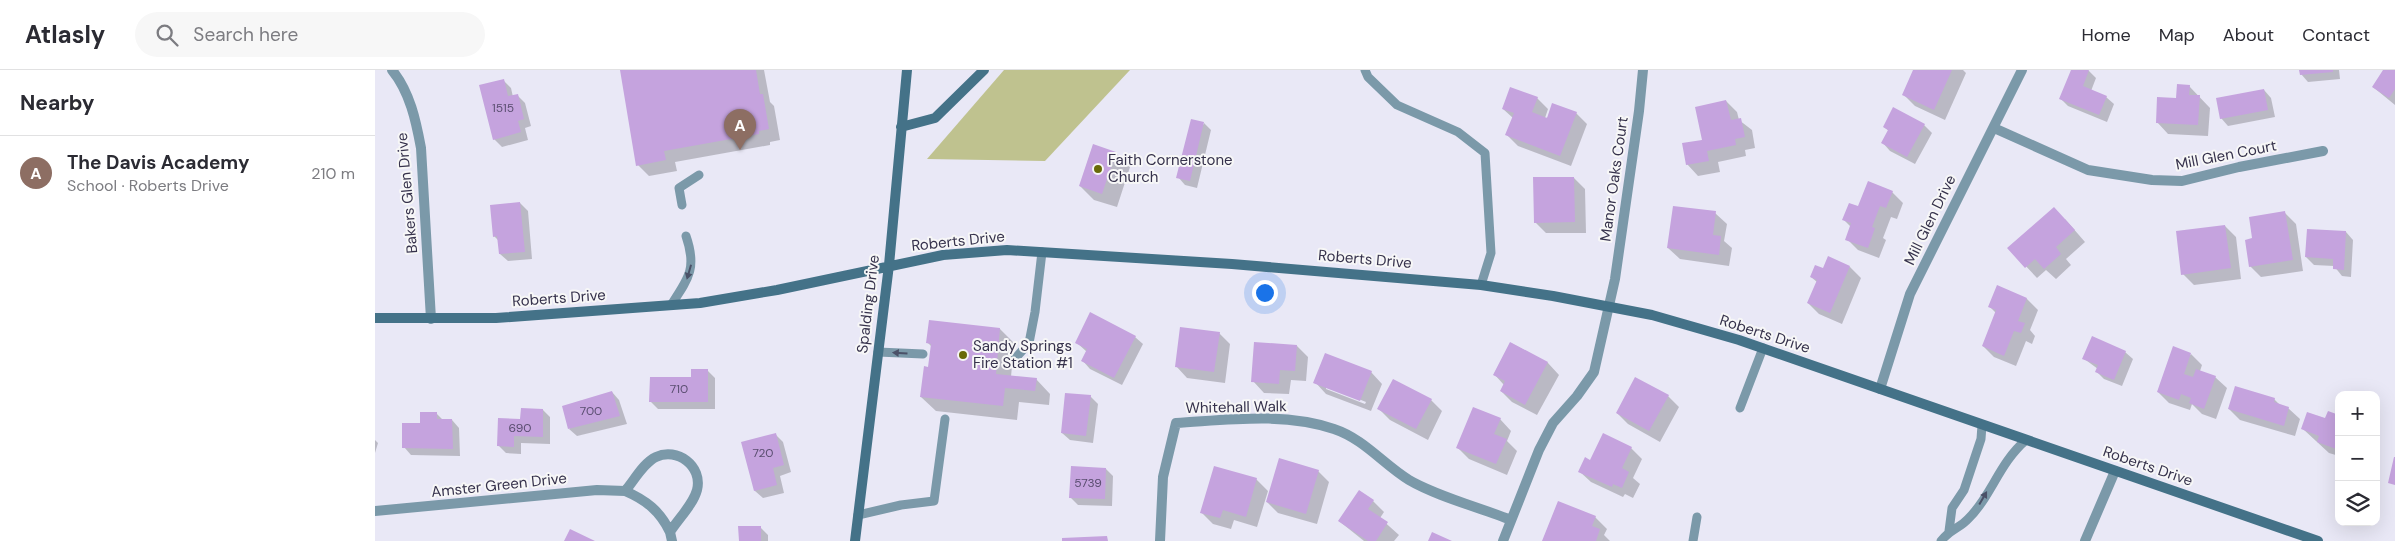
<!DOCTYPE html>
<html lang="en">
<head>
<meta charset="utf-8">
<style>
	body { margin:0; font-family:"DM Sans",sans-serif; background:#f7f7f7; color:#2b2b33 }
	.controls { position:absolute; right:15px; bottom:15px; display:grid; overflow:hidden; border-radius:10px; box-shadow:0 5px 20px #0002 }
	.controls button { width:45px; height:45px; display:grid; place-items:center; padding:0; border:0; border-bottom:1px solid #e1e1e2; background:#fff; color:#2b2b33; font:25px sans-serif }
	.you { position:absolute; left:889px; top:222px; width:18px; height:18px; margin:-12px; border:4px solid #fff; border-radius:50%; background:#1a73e8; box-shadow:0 0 0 8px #1a73e833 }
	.badge { display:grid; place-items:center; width:32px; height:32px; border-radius:50%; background:#db2777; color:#fff; font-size:16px; font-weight:700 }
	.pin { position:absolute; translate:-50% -41px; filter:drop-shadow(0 1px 2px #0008) }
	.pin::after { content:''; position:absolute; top:26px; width:18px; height:15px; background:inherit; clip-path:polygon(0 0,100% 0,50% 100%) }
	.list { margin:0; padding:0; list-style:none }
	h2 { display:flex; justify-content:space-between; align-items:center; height:65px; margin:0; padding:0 20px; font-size:21px }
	h2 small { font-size:16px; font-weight:400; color:#7c7c81 }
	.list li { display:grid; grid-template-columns:32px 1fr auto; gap:15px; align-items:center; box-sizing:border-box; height:75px; padding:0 20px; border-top:1px solid #e1e1e2 }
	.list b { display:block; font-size:19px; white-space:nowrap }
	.list p { margin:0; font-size:16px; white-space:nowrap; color:#7c7c81 }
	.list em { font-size:16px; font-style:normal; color:#7c7c81 }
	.icon { flex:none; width:28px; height:28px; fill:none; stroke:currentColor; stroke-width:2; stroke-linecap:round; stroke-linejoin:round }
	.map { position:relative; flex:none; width:2020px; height:471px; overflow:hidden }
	header { display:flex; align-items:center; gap:30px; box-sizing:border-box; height:70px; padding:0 25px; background:#fff; border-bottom:1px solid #e1e1e2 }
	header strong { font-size:24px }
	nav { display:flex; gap:28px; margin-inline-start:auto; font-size:18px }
	.search { width:350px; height:45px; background:#f7f7f7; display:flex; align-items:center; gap:12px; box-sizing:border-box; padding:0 18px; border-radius:28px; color:#7c7c81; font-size:19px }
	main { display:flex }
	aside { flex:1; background:#fff }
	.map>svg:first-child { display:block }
	.green { fill:#bfc28f }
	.shadow { fill:#0003; fill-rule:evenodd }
	.building { fill:#c5a3de }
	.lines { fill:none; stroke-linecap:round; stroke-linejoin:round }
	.lane { stroke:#7b99a9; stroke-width:9 }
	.street { stroke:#7b99a9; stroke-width:10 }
	.secondary { stroke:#447288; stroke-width:10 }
	.oneway { fill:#4b5168 }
	.poi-dot { fill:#696a09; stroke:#f7f7f7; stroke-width:2 }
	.labels { text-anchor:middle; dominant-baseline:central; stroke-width:4; stroke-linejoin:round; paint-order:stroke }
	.number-label { font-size:12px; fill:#5a4e70 }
	.street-label { font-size:15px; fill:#36324c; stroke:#f7f7f7 }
	.poi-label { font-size:15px; fill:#36324c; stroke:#f7f7f7; text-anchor:start }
</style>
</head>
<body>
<header>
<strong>Atlasly</strong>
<div class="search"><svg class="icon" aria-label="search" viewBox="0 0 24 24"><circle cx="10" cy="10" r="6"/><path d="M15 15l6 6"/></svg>Search here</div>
<nav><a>Home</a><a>Map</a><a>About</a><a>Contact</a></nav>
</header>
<main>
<aside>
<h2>Nearby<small></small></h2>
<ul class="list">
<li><span class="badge" style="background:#8d6e63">A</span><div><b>The Davis Academy</b><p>School · Roberts Drive</p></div><em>210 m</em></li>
</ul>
</aside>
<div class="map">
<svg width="2020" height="471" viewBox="0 0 2020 471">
	<rect width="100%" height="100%" fill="#e9e8f6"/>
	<path class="green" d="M629 0H755L670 91 552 89Z"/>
	<path class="shadow" d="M246 0H389L395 32 399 36 405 70 395 72V75L300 92 302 101 274 106 263 95Z
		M1540 0H1588L1591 3 1570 50 1540 36 1529 25Z
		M1697 0 1714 1 1721 8 1716 21 1731 27 1739 34 1732 52 1693 36 1686 29Z
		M1925 0H1964L1965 9 1933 12 1926 4Z
		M2009 0H2020V35L1998 17Z
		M128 10 136 18 138 27 142 25 150 33 156 56 150 58 153 70 127 77 119 69Z
		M1814 16 1835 38 1833 66 1793 64 1782 52Z
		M1889 20 1896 28 1900 47 1853 56 1846 48Z
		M1162 28 1173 39 1170 48 1201 43 1212 54 1196 96 1143 76 1132 65 1138 48 1128 39Z
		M1351 31 1362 42 1364 50 1377 60 1380 78 1370 80 1371 86 1343 92 1345 102 1323 106 1312 94Z
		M829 53 836 60 822 118 810 115 803 107Z
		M1549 55 1557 63 1540 94 1515 81 1508 73 1514 61 1509 57Z
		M718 76 741 83 755 97 742 137 719 130 705 116Z
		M1199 108 1210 119 1211 163H1171L1160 152Z
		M1517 122 1528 133 1522 149 1516 147 1508 168 1511 170 1504 188 1483 180 1472 169 1476 157 1469 150 1484 138Z
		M145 133 153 141 157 189 133 191 125 184 124 171 119 166Z
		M1340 143 1352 154 1349 171 1357 178 1354 196 1305 189 1293 178Z
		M1910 143 1921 154 1928 201 1886 207 1875 196 1879 169Z
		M1690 149 1710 172 1691 189 1696 195 1681 209 1671 200 1662 208 1634 178Z
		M1850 156 1861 167 1866 209 1819 215 1808 204Z
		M1971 162 1978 170 1976 207 1967 206 1959 196 1939 195 1931 187Z
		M1475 197 1486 208 1467 254 1444 244 1433 233 1442 212 1436 207 1448 200Z
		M1623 217 1652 229 1663 240 1655 260 1660 266 1657 274 1651 271 1641 296 1619 287 1608 276 1621 243 1615 237Z
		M625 259 639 273 636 307 661 309 675 324 674 335 644 332 642 350 561 341 546 327 554 298 557 277 553 273Z
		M844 263 855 274 850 313 812 308 801 296Z
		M760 267 768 274 747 315 715 299 708 291 712 282 701 272Z
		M1136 273 1173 293 1184 305 1162 345 1137 332 1126 321 1129 315 1119 304Z
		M922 276 933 287 931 311 916 310 914 324 889 323 878 311Z
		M1750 282 1758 289 1747 316 1729 309 1722 302 1723 299 1708 288Z
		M1816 284 1827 295 1825 301 1840 307 1852 318 1841 349 1827 344 1817 334 1815 340 1794 333 1783 322Z
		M333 301 340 308V339H283L275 331Z
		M996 302 1007 314 996 341 951 324 940 312ZM951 316 991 332 990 334 951 319Z
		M237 322 244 330 252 354 202 366 194 359Z
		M715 326 723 334 718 373 695 370 687 363Z
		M1293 326 1304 337 1285 372 1253 354 1242 343Z
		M1899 329 1906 336 1913 338 1925 349 1920 366 1865 350 1854 339Z
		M1056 330 1067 341 1053 370 1015 350 1004 339Z
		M168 340 175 347V374L146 373V384L131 383 124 376 146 350Z
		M61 343 68 350H77L84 358 85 386 36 385 29 377 46 354Z
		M1964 346V386L1954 383 1928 359Z
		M1125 349 1136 361 1132 371 1142 381 1132 405 1094 389 1083 378Z
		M400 364 408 372 416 402 405 406 409 423 388 428 380 421 368 373Z
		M0 370 3 373 0 383Z
		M1256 378 1267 389 1258 408 1265 414 1258 428 1250 424 1248 427 1216 412 1204 401 1216 392Z
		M731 399 738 406 737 436 703 435 695 427Z
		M943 401 954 412 942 454 903 443 892 432Z
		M881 409 893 421 882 457 859 450 856 459 838 454 827 443Z
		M998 431 1009 442 1005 448 1024 465 1019 471H989L964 451Z
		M1184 433 1220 447 1232 459 1229 465 1235 471H1169Z
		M385 457 393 465V471H365Z"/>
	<path class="building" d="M245 0H381L385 24H388L394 59 384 61V64L289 81 291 90 261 96Z
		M1538 0H1577L1559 40 1527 25Z
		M1696 0H1714L1708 16 1732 26 1724 45 1684 29Z
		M1924 0H1958V2L1925 5Z
		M2008 0H2020V19L2014 28 1997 17Z
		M129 9 133 26 143 24 149 49 143 51 146 62 118 70 104 15Z
		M1802 14 1815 15 1814 25H1825L1823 55 1781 53 1782 27 1801 28Z
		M1135 17 1163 27 1157 42 1172 48 1177 33 1202 42 1185 86 1130 65 1139 43 1127 39Z
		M1889 19 1893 40 1845 49 1841 28Z
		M1351 30 1356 50 1366 48 1370 67 1360 69 1361 75 1332 81 1334 91 1311 95 1307 73 1327 70 1320 37Z
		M1518 37 1550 54 1532 87 1506 73 1513 60 1508 57Z
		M816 49 829 52 815 111 801 108Z
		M718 74 741 82 727 124 704 116Z
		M1158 107H1199L1200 152 1159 153Z
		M1493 111 1518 121 1511 138 1505 136 1497 157 1500 158 1493 178 1470 170 1476 153 1467 150 1474 133 1483 136Z
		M145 132 150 182 124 184 122 166 118 167 115 135Z
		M1298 136 1341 141 1338 165 1346 166 1344 185 1292 178Z
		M1679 137 1700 160 1681 177 1686 184 1669 199 1660 189 1650 198 1632 178Z
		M1910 141 1918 190 1874 197 1870 170 1877 168 1874 147Z
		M1850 155 1856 198 1806 205 1801 161Z
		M1932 159 1971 161 1969 200 1958 199V189L1930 187Z
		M1453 186 1475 196 1455 243 1432 233 1442 210 1435 207 1440 195 1448 198Z
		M1622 215 1652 228 1643 251 1650 253 1646 263 1639 261 1629 286 1607 276 1621 240 1613 237Z
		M715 242 761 266 739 308 706 291 712 279 700 273Z
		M554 250 625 258 621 304 662 308 660 321 630 318 628 336 545 327 549 296 553 297 556 274 551 273Z
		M805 257 845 262 839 302 800 297Z
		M1717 266 1751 281 1739 310 1720 302 1723 295 1707 289Z
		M879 272 922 275 920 301 905 300 904 314 876 312Z
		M1135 272 1173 292 1150 335 1125 321 1130 311 1118 305Z
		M1798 276 1816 283 1809 304 1818 307 1821 299 1841 306 1829 339 1814 333 1816 328 1806 324 1804 330 1782 322Z
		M950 283 997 301 985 331 938 313Z
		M316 299H333V332H274L275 307H316Z
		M1260 307 1294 325 1274 361 1241 343Z
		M1018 309 1057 329 1041 359 1002 339Z
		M1860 316 1900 328 1899 332 1914 337 1909 356 1853 339Z
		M237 321 245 346 193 359 187 336Z
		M690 323 716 325 711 366 686 363Z
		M1098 337 1126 348 1119 364 1132 369 1121 394 1081 378Z
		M146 338 168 339V367L139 366V377L122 376 123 348 145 349Z
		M1953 341 1964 345V380L1942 372 1944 366 1926 359 1932 342 1950 348Z
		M45 342H62V349H77L78 379 27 378V353H45Z
		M401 363 409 395 398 398 402 415 379 421 366 372Z
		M1228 363 1257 377 1247 398 1254 402 1247 418 1238 414 1237 417 1203 402 1210 387 1215 390Z
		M2019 387H2020V415L2013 413Z
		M904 388 944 400 931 444 891 432Z
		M696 396 731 398 730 429 694 428Z
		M839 396 882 408 871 447 848 440 845 448 825 443Z
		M984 420 999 430 993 439 1013 452 1001 471H993L963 451Z
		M1183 431 1221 446 1217 456 1225 459 1221 471H1167Z
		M363 456H386V471H364Z
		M195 459 220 471H189Z
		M1057 462 1077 471H1053Z
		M732 466 733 471H687V468Z"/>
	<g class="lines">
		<path class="lane" d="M990 0 993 7 1022 35 1083 62 1110 83 1116 183 1106 215
			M307 135 304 118 324 105
			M296 235C314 208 322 198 311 166
			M503 282 548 284
			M637 292 654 273 660 242 667 182
			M1365 338 1388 278
			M483 445 526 435 559 431 570 349
			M1574 461 1577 438 1589 420 1606 369 1607 355
			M1318 471 1322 447
			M1566 471C1576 458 1584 459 1593 449 1616 427 1624 393 1651 370"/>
		<path class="street" d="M17 0C35 22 41 51 46 78L56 249
			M1619 58 1713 100 1777 110 1807 111 1864 97 1948 81
			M1505 319 1535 224 1647 0
			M250 421C271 430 285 441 295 462
			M0 441 222 420 250 421C259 411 268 393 281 387 302 377 328 396 322 420 318 435 303 449 295 462L297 471
			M785 471 788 407 801 353C853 350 909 342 959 359 989 369 1008 394 1034 410 1061 426 1106 438 1136 450
			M1128 471 1164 380 1178 353 1202 326 1219 302 1240 209 1264 41 1268 0
			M1710 471 1740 401"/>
		<path class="secondary" d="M526 57 560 48 609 0
			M0 248H121L325 233 402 220 568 185 632 180 857 194 1106 215 1178 226 1277 245 1364 270 1943 471
			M480 471 514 195 532 0"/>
	</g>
	<defs><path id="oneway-solid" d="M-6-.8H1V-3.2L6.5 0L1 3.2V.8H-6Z" transform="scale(1.25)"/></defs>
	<g class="oneway">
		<use href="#oneway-solid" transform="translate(314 202) rotate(106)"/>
		<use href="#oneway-solid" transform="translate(525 283) rotate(-176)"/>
		<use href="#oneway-solid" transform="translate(1608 428) rotate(-60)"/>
	</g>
	<g class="poi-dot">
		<circle cx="723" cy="99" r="5"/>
		<circle cx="588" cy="285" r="5"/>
	</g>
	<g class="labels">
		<g class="number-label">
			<text x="128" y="38">1515</text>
			<text x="304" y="319">710</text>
			<text x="216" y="341">700</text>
			<text x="145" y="358">690</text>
			<text x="388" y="383">720</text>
			<text x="713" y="413">5739</text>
		</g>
		<g class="street-label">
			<text transform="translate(1851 85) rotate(-11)">Mill Glen Court</text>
			<text transform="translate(1239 109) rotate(-82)">Manor Oaks Court</text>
			<text transform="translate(32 123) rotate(-95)">Bakers Glen Drive</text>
			<text transform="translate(1555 150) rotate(-64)">Mill Glen Drive</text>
			<text transform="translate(583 171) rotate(-6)">Roberts Drive</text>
			<text transform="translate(990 189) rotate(5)">Roberts Drive</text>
			<text transform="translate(184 228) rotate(-4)">Roberts Drive</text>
			<text transform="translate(493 234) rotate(-83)">Spalding Drive</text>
			<text transform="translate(1390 264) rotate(18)">Roberts Drive</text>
			<text transform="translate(861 337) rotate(-1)">Whitehall Walk</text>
			<text transform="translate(1773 396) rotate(19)">Roberts Drive</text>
			<text transform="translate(124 415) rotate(-6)">Amster Green Drive</text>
		</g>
		<g class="poi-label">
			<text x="733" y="90">Faith Cornerstone<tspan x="733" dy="17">Church</tspan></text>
			<text x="598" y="276">Sandy Springs<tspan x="598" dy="17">Fire Station #1</tspan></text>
		</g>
	</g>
</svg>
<div class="controls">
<button>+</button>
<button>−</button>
<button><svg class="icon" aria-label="layers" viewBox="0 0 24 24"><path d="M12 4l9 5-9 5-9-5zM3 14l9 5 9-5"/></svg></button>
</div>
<div class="you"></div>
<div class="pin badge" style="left:365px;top:80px;background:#8d6e63">A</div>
</div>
</main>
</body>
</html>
